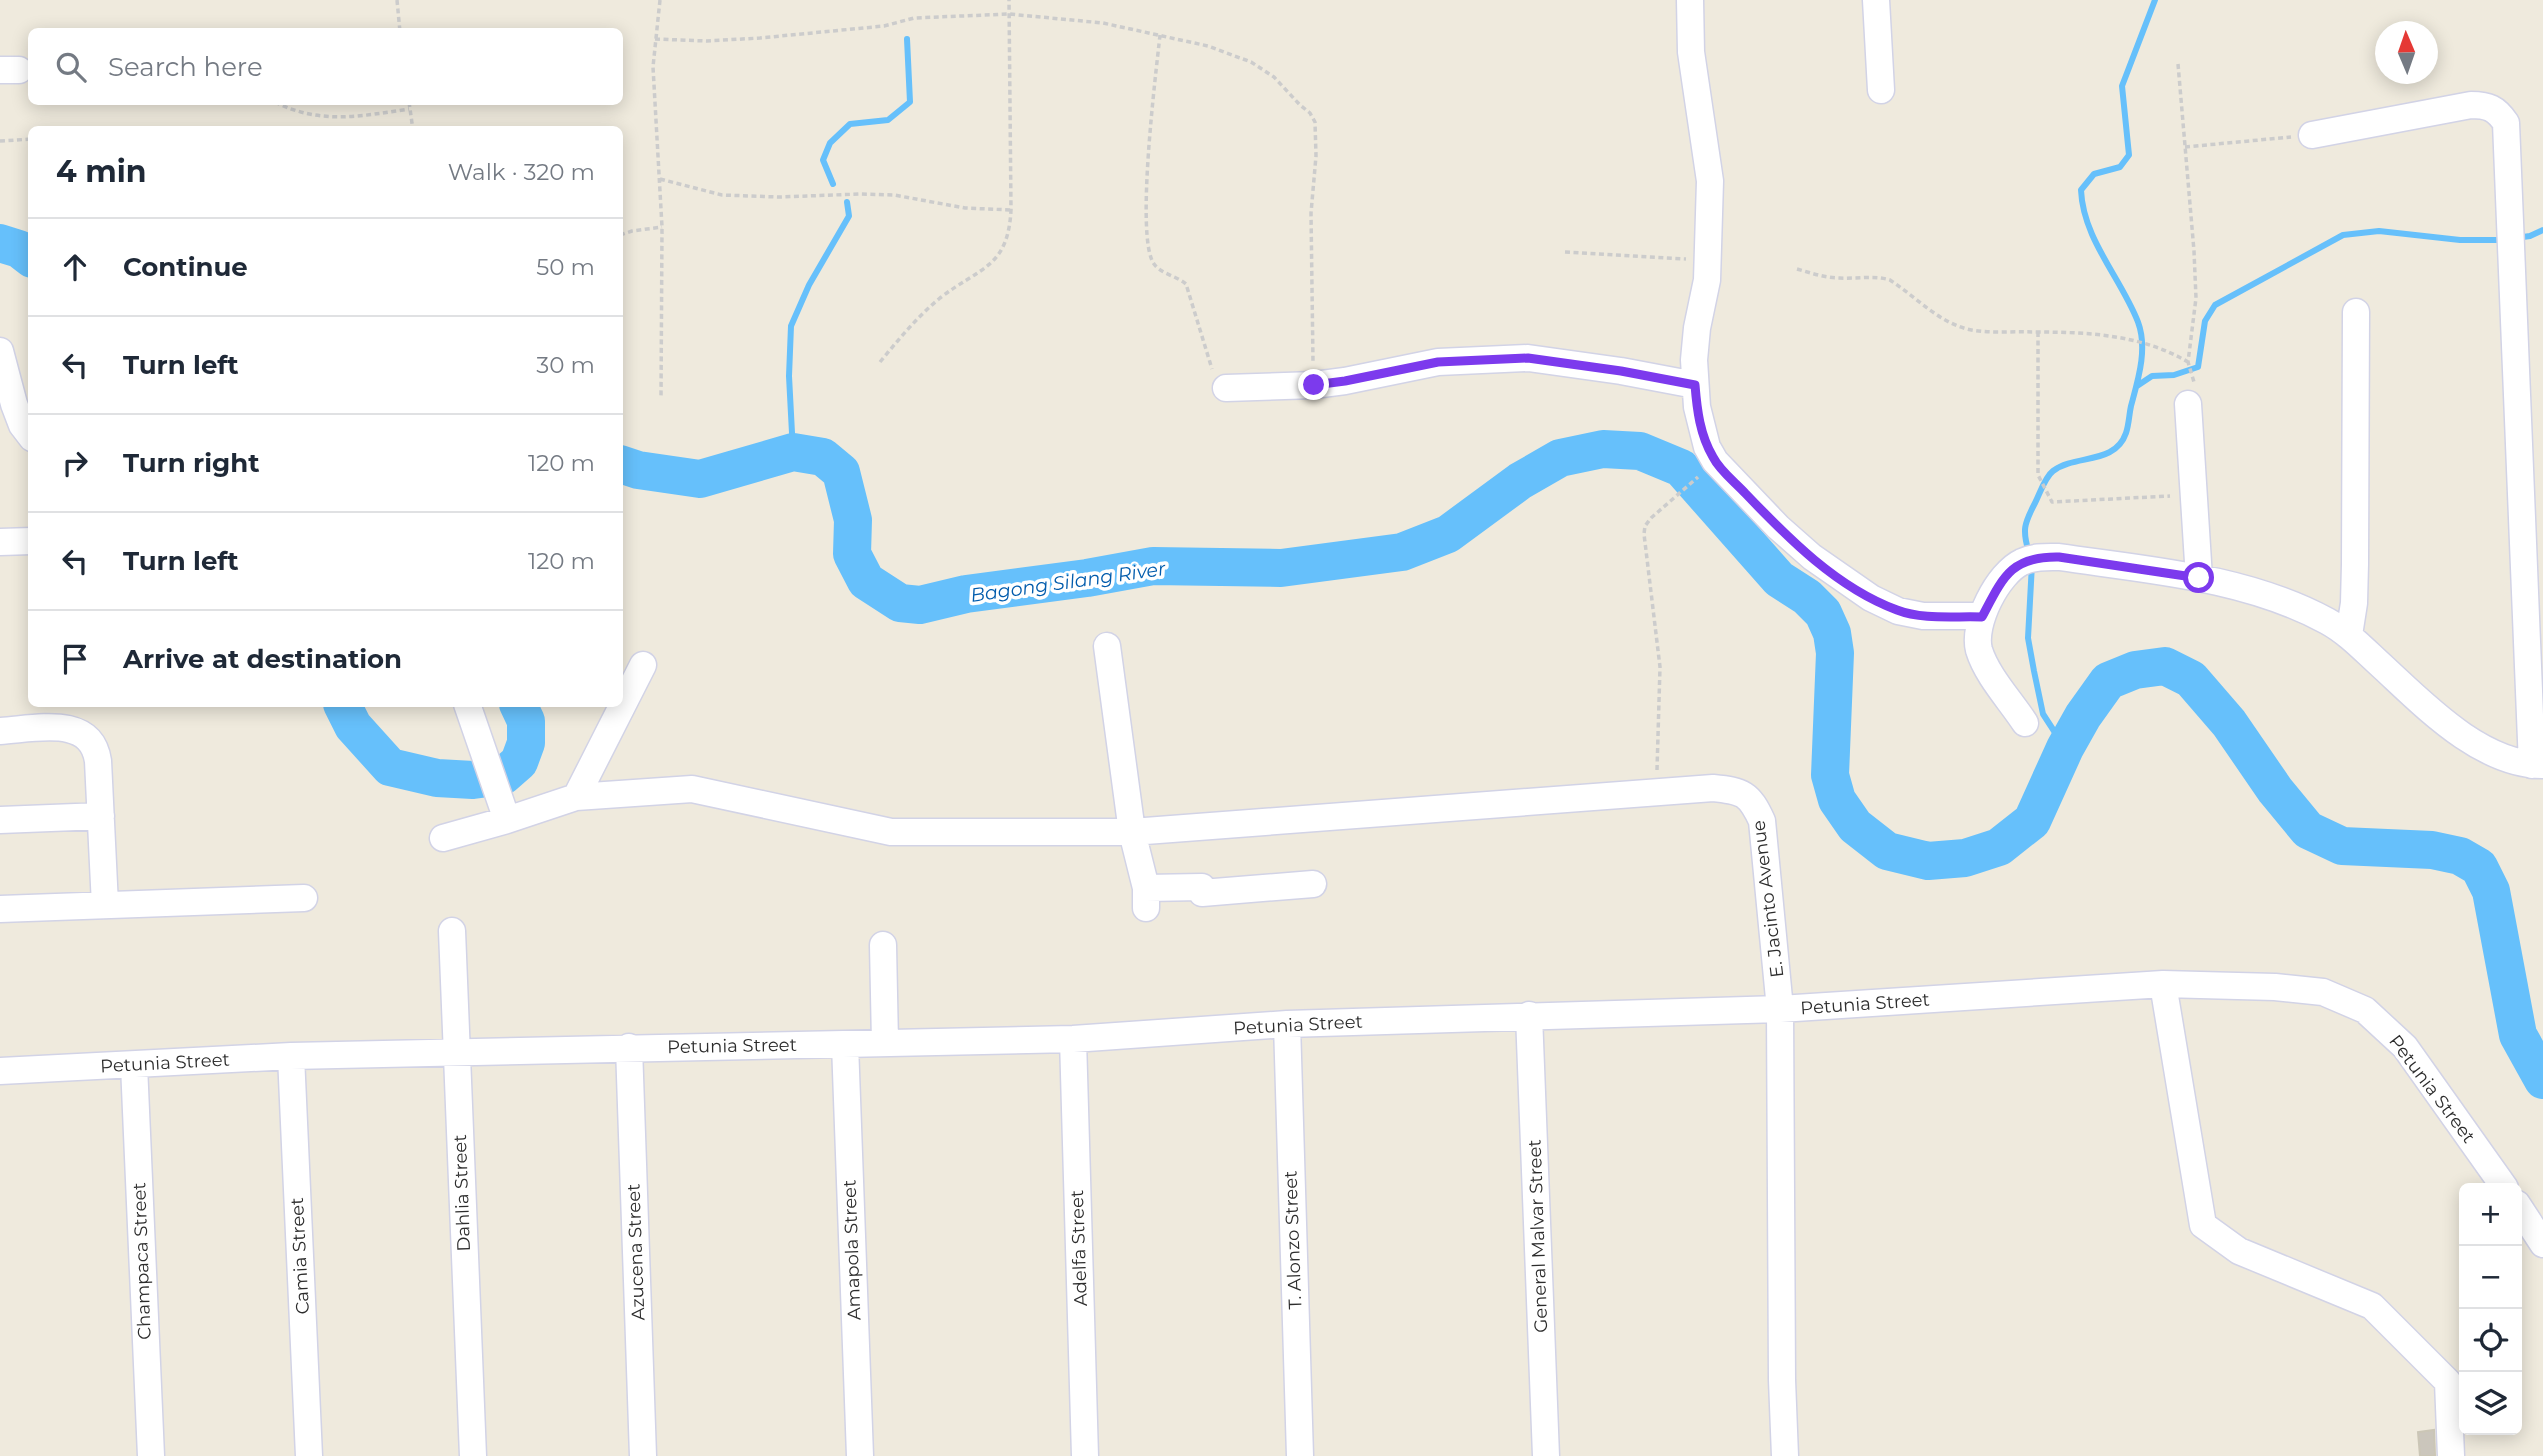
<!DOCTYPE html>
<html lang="en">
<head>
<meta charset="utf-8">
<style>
	body { margin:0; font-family:Montserrat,sans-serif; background:#f2f2f3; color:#1f2937 }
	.controls { position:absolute; right:21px; bottom:21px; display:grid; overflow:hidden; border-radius:10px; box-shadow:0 4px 18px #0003 }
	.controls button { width:63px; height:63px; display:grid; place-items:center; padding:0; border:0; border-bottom:2px solid #e0e1e3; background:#fff; color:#1f2937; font:35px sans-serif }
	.compass { position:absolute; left:2375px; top:21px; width:63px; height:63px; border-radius:50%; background:#fff; box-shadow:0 4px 18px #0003; rotate:358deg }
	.stop { position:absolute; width:21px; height:21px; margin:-16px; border:5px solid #7c3aed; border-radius:50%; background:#fff }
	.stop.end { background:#7c3aed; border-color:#fff; box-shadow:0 2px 7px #0008 }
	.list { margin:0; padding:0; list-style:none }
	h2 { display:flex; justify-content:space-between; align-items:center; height:91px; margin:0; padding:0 28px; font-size:30px }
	h2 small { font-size:23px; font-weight:400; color:#747a83 }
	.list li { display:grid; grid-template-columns:46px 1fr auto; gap:21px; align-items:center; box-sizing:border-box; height:98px; padding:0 28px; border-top:2px solid #e0e1e3 }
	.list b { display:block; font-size:26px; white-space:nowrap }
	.list em { font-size:23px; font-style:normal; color:#747a83 }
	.icon { flex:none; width:38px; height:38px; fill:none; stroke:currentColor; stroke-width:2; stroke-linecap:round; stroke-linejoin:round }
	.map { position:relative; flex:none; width:2543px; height:1456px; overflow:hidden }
	.search { position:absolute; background:#fff; box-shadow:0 4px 18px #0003; left:28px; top:28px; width:595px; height:77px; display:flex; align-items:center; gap:18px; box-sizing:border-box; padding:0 24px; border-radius:10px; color:#747a83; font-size:26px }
	.panel { position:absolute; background:#fff; box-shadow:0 4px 18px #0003; left:28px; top:126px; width:595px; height:581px; border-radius:10px }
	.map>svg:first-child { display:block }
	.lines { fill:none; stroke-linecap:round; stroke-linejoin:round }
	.stream { stroke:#66c0fb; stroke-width:6 }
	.river { stroke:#66c0fb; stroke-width:38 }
	.building { fill:#cbc6bc; stroke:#cbc6b6; stroke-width:2 }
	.minor-casing { stroke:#d2d3e6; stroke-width:29 }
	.path { stroke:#ccc; stroke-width:3.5; stroke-dasharray:5 3.5; stroke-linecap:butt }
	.minor { stroke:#fff; stroke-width:26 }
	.route { stroke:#7c3aed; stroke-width:9 }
	.labels { text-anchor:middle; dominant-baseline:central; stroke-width:7; stroke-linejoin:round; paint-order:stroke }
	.street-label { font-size:18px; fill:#2c2c2c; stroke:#fff }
	.water-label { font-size:19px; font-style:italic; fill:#005bac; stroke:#fff }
</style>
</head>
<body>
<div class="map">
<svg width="2543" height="1456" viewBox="0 0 2543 1456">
	<rect width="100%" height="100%" fill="#efeadd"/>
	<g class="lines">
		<path class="stream" d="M833 184 823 160 830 143 850 124 888 120 910 102 907 39
			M2516 238 2530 236 2543 230
			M2137 386 2152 376 2174 375 2198 367 2205 321 2215 305 2343 235 2379 231 2460 240H2506
			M793 452 789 376 791 326 809 285 849 216 847 202
			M2029 553C2022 530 2024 524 2035 503 2040 493 2045 477 2053 471 2076 454 2115 465 2126 433 2129 424 2129 415 2131 406 2138 380 2148 349 2138 322 2121 278 2083 239 2081 190L2094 174 2120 167 2129 155 2122 86 2155 0
			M2032 564 2028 638 2034 671 2043 714 2065 748"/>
		<path class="river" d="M0 243 19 249 32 259
			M620 464 638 470 700 479 793 452 823 457 841 472 853 520 852 554 866 581 900 603 920 605 966 594 1087 578 1153 566 1281 568 1402 552 1448 534 1520 481 1560 458 1603 449 1640 451 1681 468 1779 579 1807 597 1823 613 1832 633 1835 653 1830 775 1837 800 1855 826 1887 851 1928 861 1965 858 1999 847 2032 821 2065 748 2083 716 2108 681 2135 670 2165 666 2191 679 2229 723 2275 790 2308 830 2342 846 2432 850 2460 856 2479 867 2491 891 2518 1035 2543 1080
			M342 704 353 726 390 767 437 778 473 780 503 776 519 762 526 743V721L518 704"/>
	</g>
	<path class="building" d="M2434 1430 2435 1456H2420L2418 1432Z"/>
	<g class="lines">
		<defs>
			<path id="minor" d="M1690 0 1691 52 1710 181 1707 280 1697 328 1694 360 1697 407 1707 447 1715 461 1778 527 1812 557 1871 598 1898 611 1923 616H1982
				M1876 0 1881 90
				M0 70H19
				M2312 135 2471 105C2488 105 2496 108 2506 123L2532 765
				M0 351 14 404 22 425 32 438
				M1226 388 1314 385 1345 381 1438 362 1528 358 1621 371 1695 385
				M2188 404 2199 578
				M0 542 32 541
				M2349 635 2354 603 2355 564 2356 312
				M1107 646 1132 832 1146 888V908
				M467 704 507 820
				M2025 723C2010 700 1987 676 1979 650 1972 624 1998 573 2022 562 2034 556 2047 557 2059 557 2148 570 2246 577 2327 621 2349 633 2365 651 2384 668 2426 707 2482 765 2543 765
				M0 731C35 729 91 714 98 761L105 905
				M576 797 692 789 891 832H1132L1713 788C1743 791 1749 793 1762 821L1780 1009 1782 1380 1785 1456
				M0 820 101 816
				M443 838 507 820 576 797 643 665
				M1146 888 1202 887V893L1313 884
				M0 909 304 898
				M452 931 473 1456
				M883 945 885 1043
				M2163 984 2203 1225 2239 1251 2372 1306 2448 1382 2451 1456
				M1529 1015 1546 1456
				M1287 1024 1300 1456
				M1073 1039 1085 1456
				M845 1044 860 1456
				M629 1047 643 1456
				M291 1056 309 1456
				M134 1065 151 1456
				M0 1071 291 1056 1073 1039 1287 1024 1780 1009 2163 984 2275 987 2323 992 2365 1010 2405 1047 2505 1188
				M2517 1204 2543 1244"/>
		</defs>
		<use href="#minor" class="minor-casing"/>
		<path class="path" d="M397 0 400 32
			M660 0 653 67 662 227 661 397
			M1160 35C1156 73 1135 238 1154 264 1161 274 1177 276 1186 284L1212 369
			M655 39 707 41 760 38 884 26 914 18 1009 14 1103 23 1208 46 1251 62 1274 77 1300 105 1310 113 1315 122 1316 156 1311 213 1313 362
			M2178 64 2194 251 2196 298 2188 362 2194 382
			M275 102C320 125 362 116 409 109
			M409 102 413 130
			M0 141 32 139
			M2185 147 2291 137
			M660 179 722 195 779 197 860 194 894 195 965 208 1011 210
			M620 235 632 231 662 227
			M1565 252 1686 259
			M1797 269C1811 273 1825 278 1840 278 1857 279 1874 275 1890 280 1916 297 1937 321 1967 329 1988 334 2011 331 2032 332 2086 332 2141 334 2188 362
			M2038 332V475L2052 502 2170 496
			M880 362C899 339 917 317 940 298 980 267 1008 268 1011 210L1009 0
			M1657 770 1660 667 1644 534 1645 526 1651 518 1698 477"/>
		<use href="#minor" class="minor"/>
	</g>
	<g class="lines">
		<path class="route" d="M1314 385 1345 381 1438 362 1528 358 1621 371 1695 385C1697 410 1700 435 1713 457 1720 471 1735 482 1745 493 1788 538 1837 588 1897 610 1923 620 1954 616 1982 617 2003 577 2011 556 2059 557L2199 578"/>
	</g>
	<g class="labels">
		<g class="street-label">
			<text transform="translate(1768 899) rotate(-97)">E. Jacinto Avenue</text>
			<text transform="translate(1865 1004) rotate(-4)">Petunia Street</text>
			<text transform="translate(1298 1025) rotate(-3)">Petunia Street</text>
			<text transform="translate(732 1046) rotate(-1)">Petunia Street</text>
			<text transform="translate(165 1063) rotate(-3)">Petunia Street</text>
			<text transform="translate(2432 1089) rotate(53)">Petunia Street</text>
			<text transform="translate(462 1193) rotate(-92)">Dahlia Street</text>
			<text transform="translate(1538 1236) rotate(-92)">General Malvar Street</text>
			<text transform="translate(1293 1240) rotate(-92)">T. Alonzo Street</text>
			<text transform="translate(1079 1248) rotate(-92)">Adelfa Street</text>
			<text transform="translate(852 1250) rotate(-92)">Amapola Street</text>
			<text transform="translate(636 1252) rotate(-92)">Azucena Street</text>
			<text transform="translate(300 1256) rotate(-93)">Camia Street</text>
			<text transform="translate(142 1261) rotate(-92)">Champaca Street</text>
		</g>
		<g class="water-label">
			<text transform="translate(1068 582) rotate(-8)">Bagong Silang River</text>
		</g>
	</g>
</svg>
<div class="controls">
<button>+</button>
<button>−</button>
<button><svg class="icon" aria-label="locate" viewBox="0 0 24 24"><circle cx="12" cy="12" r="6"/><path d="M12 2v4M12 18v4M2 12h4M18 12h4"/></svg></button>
<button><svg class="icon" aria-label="layers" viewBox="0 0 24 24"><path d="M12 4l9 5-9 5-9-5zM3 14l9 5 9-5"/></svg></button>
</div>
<svg class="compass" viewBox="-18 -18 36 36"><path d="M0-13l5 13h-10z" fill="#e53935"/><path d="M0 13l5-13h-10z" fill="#747a83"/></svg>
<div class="stop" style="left:2199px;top:578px"></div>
<div class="stop end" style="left:1314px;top:385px"></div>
<div class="search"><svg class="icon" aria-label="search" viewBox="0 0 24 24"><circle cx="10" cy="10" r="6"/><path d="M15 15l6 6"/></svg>Search here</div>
<section class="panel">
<h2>4 min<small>Walk · 320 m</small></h2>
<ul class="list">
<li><svg class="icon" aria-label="ahead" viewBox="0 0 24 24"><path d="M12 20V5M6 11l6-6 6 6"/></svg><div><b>Continue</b></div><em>50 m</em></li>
<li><svg class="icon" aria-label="left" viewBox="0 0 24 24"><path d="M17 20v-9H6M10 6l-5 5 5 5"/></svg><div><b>Turn left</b></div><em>30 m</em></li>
<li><svg class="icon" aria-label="right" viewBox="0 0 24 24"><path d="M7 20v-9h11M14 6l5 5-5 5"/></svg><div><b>Turn right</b></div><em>120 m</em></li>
<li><svg class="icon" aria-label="left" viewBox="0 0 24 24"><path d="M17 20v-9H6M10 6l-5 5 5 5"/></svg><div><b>Turn left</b></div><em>120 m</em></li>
<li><svg class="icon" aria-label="arrive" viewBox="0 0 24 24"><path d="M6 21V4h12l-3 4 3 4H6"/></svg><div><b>Arrive at destination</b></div></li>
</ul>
</section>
</div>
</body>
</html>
